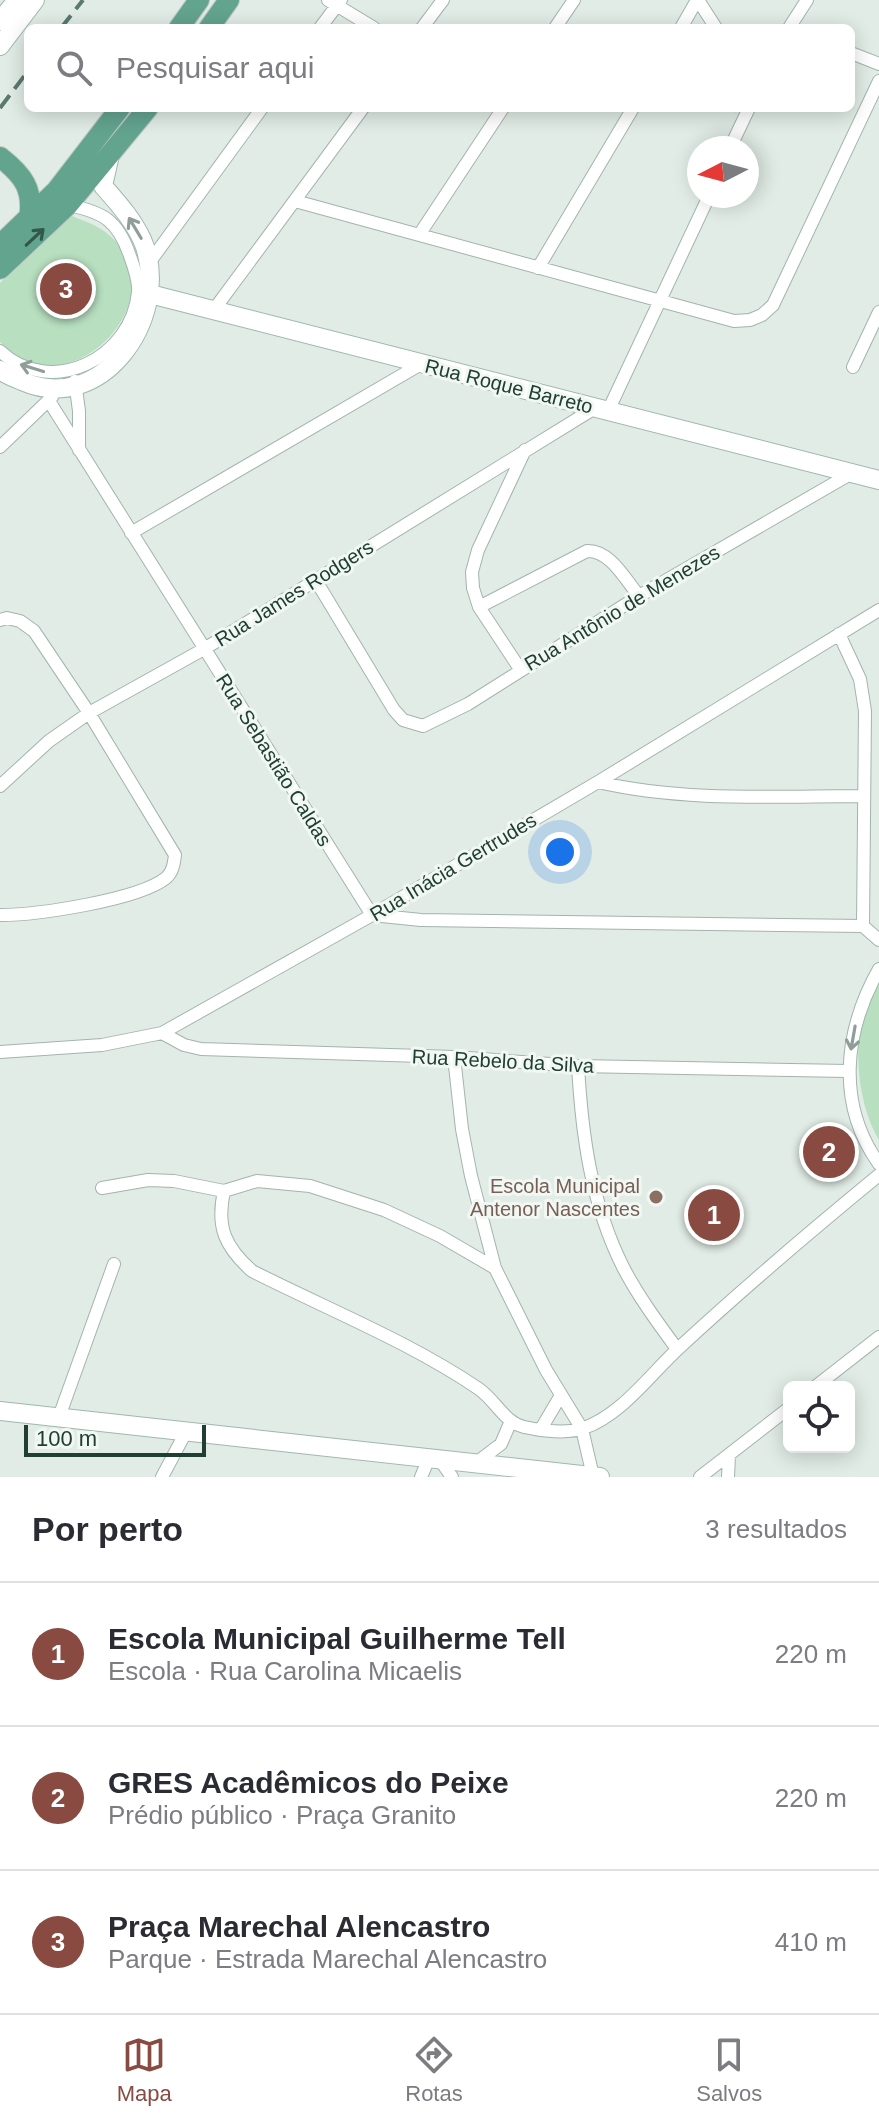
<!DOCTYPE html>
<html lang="pt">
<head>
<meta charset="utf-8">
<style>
	body { margin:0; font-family:Arial,sans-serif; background:#f7f7f7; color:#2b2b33 }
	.controls { position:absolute; right:24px; bottom:24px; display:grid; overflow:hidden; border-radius:12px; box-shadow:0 4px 20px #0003 }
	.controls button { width:72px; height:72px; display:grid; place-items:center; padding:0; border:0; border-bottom:2px solid #e1e1e2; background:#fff; color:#2b2b33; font:40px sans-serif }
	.compass { position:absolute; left:687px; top:136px; width:72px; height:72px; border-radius:50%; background:#fff; box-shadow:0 4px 20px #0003; rotate:264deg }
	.scale { position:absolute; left:24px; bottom:20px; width:182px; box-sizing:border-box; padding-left:8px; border:4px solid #203e34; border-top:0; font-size:22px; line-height:28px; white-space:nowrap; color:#203e34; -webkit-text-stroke:6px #f1f8f4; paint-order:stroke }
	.you { position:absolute; left:560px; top:852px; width:28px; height:28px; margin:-20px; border:6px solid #fff; border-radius:50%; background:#1a73e8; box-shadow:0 0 0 12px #1a73e833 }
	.badge { display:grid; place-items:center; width:52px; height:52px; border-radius:50%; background:#884a41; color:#fff; font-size:26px; font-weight:700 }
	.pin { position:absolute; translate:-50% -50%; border:4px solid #fff; box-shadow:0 2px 8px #0006 }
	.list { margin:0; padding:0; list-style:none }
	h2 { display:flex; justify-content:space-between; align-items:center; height:104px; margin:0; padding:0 32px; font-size:34px }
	h2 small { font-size:26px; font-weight:400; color:#7c7c81 }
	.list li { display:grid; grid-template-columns:52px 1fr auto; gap:24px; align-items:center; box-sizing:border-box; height:144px; padding:0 32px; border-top:2px solid #e1e1e2 }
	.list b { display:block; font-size:30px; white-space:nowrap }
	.list p { margin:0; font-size:26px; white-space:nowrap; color:#7c7c81 }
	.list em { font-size:26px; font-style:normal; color:#7c7c81 }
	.icon { flex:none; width:44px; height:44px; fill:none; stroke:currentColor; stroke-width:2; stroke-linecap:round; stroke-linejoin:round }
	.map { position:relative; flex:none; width:879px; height:1477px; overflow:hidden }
	.search { position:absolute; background:#fff; box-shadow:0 4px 20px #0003; left:24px; right:24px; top:24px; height:88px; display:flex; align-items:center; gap:20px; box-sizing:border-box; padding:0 28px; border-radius:12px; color:#7c7c81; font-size:30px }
	.sheet { height:536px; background:#fff }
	nav { display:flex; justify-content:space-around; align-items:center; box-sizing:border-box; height:112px; border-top:2px solid #e1e1e2; background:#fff; font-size:22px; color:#7c7c81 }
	nav a { display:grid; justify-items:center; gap:4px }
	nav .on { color:#884a41 }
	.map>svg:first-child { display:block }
	.green { fill:#b8dfc0 }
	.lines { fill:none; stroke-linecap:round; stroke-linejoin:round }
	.street-casing { stroke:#a3b4ad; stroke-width:14 }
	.secondary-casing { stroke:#9eb8ae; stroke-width:20 }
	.primary-casing { stroke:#c1c9c6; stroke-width:22 }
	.street { stroke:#fff; stroke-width:12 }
	.secondary { stroke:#fff; stroke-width:18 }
	.primary { stroke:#63a48f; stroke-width:20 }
	.rail { stroke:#5a796f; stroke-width:4; stroke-dasharray:16 8; stroke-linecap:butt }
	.oneway { stroke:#909e9a }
	.oneway2 { stroke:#31584b }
	.education-dot { fill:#8d6e63; stroke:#f1f8f4; stroke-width:3 }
	.labels { text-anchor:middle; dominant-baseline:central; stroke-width:6; stroke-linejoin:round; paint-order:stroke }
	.street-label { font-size:20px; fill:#203e34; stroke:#f1f8f4 }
	.education-label { font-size:20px; fill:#785e54; stroke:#f1f8f4; text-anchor:end }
</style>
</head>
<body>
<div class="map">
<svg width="879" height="1477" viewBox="0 0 879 1477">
	<rect width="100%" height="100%" fill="#e1ece6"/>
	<path class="green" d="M70 215C83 221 98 225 109 235 181 297 68 416 0 342V283Z
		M879 981V1140C858 1106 851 1042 867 1004 870 996 875 989 879 981Z"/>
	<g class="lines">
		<defs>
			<path id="street" d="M328 0 374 28
				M698 0 716 28
				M320 28 341 0
				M422 28 443 0
				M555 28 574 0
				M681 28 697 0
				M789 28 807 0
				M851 53 879 64
				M730 148 749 108
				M295 201 734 321 750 320 762 315 773 305 879 81
				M419 235 503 108
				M149 263 262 108
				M538 268 633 108
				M213 311 363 108
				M0 351C51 399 132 358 138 292 139 281 134 267 130 256 118 221 104 212 68 205
				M853 367 879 312
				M75 381 79 411V450
				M49 401 372 915 421 920 863 926
				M608 411 709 196
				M0 447 52 397
				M131 533 421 364
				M315 579 394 710 403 720 423 726 468 704 639 596 852 473
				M479 607 587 551C610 550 625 579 639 596
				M0 620 7 618 20 621 34 631 89 713 175 855C174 863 173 872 166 878 138 900 37 915 0 915
				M839 634 860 679 865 711 863 926
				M520 669 479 607 473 588 472 572 478 550 525 450
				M598 782C684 802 776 796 864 796
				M0 786 49 741 89 713 204 649 595 408
				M863 926 879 940
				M879 969C844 1031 836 1104 879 1164
				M162 1033 184 1045 201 1049 454 1057 578 1066 848 1071
				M0 1052 102 1045 162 1033 372 915 598 782 879 610
				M454 1057 462 1129 471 1176 495 1268 546 1370 582 1429 593 1476
				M578 1066C582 1136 591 1203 623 1267 638 1296 658 1323 677 1349
				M102 1188 148 1180 174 1181 224 1191 257 1181 310 1186 384 1210 440 1236 495 1268
				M224 1191C216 1227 225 1247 252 1271 327 1309 410 1342 479 1389 496 1401 504 1422 524 1427 541 1431 568 1434 584 1428 623 1414 651 1373 681 1346 745 1287 812 1230 879 1175
				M815 1387 879 1337
				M59 1417 114 1264
				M541 1429 561 1395
				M440 1460 452 1477
				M476 1463 501 1444 510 1423
				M162 1477 187 1430
				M421 1477 429 1458
				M700 1477 789 1408
				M728 1477 729 1455"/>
			<path id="secondary" d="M0 21 17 0
				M0 46 35 0
				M150 294 879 480
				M0 370C6 375 14 378 22 381 101 416 169 320 145 247 137 224 119 204 103 186L110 155
				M0 1411 600 1477"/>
			<path id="primary" d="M179 28 199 0
				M209 28 229 0
				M0 157C23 175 34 189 29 219
				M0 245 56 191 120 108
				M0 269 68 205 148 108"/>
		</defs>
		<use href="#street" class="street-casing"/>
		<use href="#secondary" class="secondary-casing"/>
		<use href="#primary" class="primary-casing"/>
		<use href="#street" class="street"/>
		<use href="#secondary" class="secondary"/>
		<use href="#primary" class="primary"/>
		<path class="rail" d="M61 28 83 0
			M0 108 28 71"/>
	</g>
	<defs><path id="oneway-shaft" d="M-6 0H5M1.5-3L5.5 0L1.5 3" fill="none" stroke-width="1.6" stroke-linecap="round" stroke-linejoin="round" transform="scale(2)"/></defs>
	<g class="oneway">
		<use href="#oneway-shaft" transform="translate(135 228) rotate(-121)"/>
		<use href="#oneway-shaft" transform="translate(32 368) rotate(-163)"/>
		<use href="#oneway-shaft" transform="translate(853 1038) rotate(100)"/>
	</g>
	<use class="oneway2" href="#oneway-shaft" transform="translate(35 237) rotate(-43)"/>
	<circle class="education-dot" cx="656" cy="1197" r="8"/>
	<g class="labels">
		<g class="street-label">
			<text transform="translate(509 386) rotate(14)">Rua Roque Barreto</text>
			<text transform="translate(294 593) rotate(-32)">Rua James Rodgers</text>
			<text transform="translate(622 608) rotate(-31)">Rua Antônio de Menezes</text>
			<text transform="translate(274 760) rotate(58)">Rua Sebastião Caldas</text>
			<text transform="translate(453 867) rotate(-31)">Rua Inácia Gertrudes</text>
			<text transform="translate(503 1061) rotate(3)">Rua Rebelo da Silva</text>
		</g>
		<g class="education-label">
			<text x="640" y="1186">Escola Municipal<tspan x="640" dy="23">Antenor Nascentes</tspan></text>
		</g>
	</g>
</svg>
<div class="controls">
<button><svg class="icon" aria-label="locate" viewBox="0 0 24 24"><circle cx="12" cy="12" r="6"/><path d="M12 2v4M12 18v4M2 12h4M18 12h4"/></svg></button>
</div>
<svg class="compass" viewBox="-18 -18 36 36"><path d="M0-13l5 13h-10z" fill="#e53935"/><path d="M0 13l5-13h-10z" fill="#7c7c81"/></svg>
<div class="scale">100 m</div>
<div class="you"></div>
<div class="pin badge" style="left:714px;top:1215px">1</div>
<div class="pin badge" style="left:829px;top:1152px">2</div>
<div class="pin badge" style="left:66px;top:289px">3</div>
<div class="search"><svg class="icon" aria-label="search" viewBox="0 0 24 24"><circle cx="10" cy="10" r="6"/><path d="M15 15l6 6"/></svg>Pesquisar aqui</div>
</div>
<section class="sheet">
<h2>Por perto<small>3 resultados</small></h2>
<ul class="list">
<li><span class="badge">1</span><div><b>Escola Municipal Guilherme Tell</b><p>Escola · Rua Carolina Micaelis</p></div><em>220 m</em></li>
<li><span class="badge">2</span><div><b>GRES Acadêmicos do Peixe</b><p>Prédio público · Praça Granito</p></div><em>220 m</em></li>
<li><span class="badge">3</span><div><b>Praça Marechal Alencastro</b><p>Parque · Estrada Marechal Alencastro</p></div><em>410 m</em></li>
</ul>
</section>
<nav>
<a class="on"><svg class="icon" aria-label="map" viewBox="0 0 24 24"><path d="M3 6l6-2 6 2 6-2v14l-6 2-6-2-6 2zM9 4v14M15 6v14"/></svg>Mapa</a>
<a><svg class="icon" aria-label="directions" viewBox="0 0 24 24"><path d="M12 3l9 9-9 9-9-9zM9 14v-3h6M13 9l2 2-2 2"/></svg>Rotas</a>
<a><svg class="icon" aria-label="saved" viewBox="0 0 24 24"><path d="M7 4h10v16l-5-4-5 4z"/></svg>Salvos</a>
</nav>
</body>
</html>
